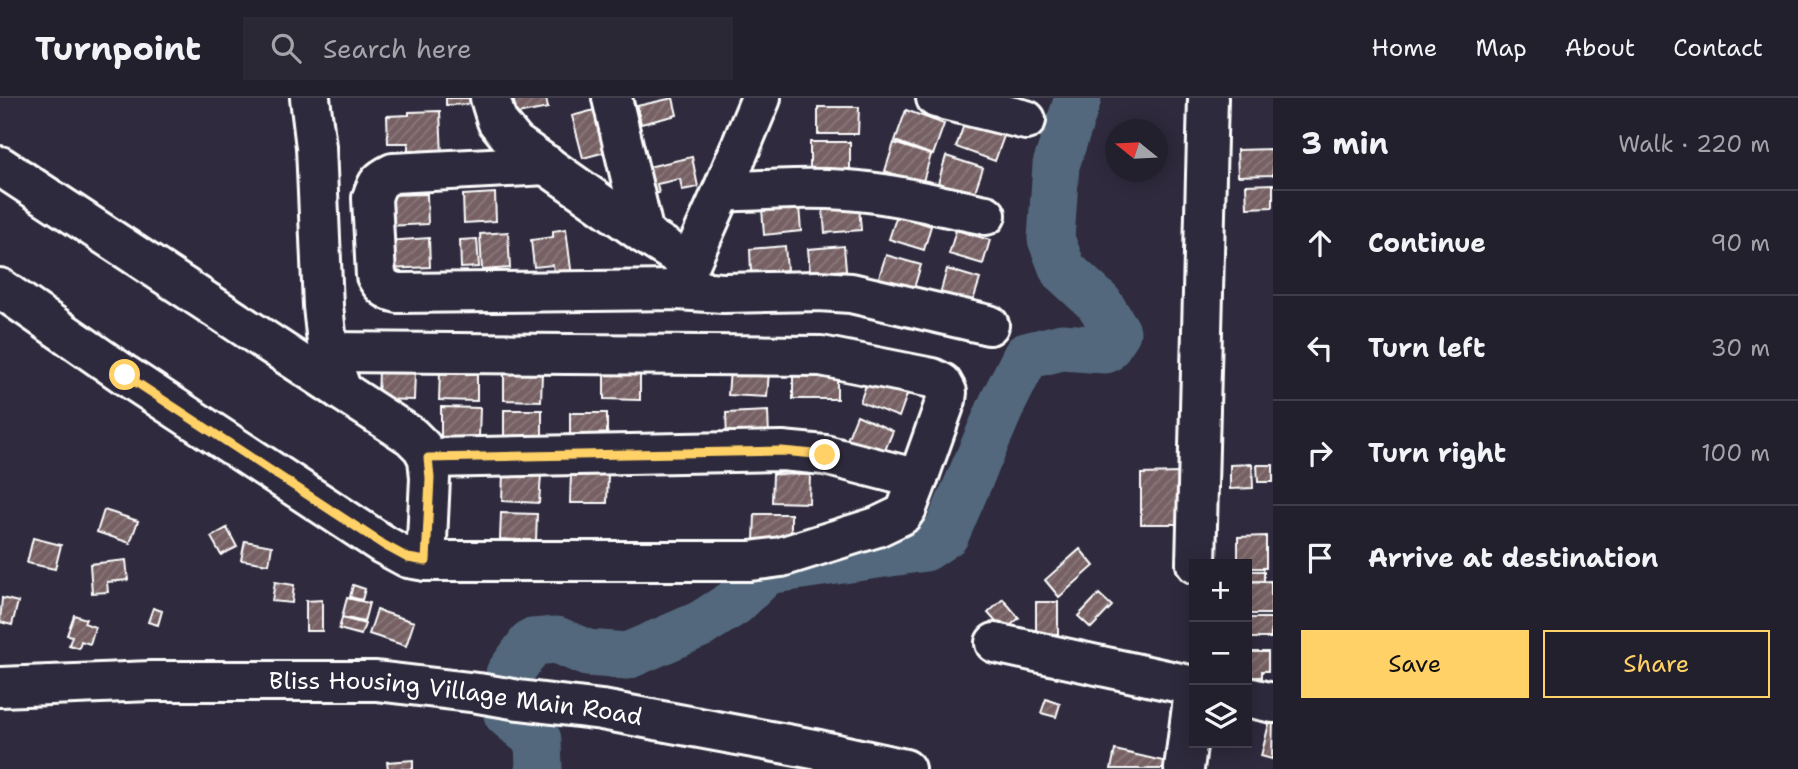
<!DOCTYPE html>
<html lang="en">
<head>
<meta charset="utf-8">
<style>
	body { margin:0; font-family:"Shantell Sans",sans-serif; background:#2b2836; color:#f1f3f6 }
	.controls { position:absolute; right:21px; bottom:21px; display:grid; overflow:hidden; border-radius:0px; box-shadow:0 4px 18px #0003 }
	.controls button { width:63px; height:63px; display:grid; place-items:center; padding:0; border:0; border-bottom:2px solid #403e4a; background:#23202e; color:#f1f3f6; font:35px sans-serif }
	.compass { position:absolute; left:1105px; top:21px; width:63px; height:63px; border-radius:50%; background:#23202e; box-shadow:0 4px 18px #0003; rotate:288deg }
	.stop { position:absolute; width:21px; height:21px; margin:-16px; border:5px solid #ffd166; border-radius:50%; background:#fff }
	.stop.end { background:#ffd166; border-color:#fff; box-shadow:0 2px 7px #0008 }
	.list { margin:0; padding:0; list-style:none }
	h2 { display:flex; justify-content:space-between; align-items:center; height:91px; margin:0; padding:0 28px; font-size:30px }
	h2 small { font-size:23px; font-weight:400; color:#a3a3aa }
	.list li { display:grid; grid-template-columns:46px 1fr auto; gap:21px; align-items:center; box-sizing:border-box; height:105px; padding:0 28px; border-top:2px solid #403e4a }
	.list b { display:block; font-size:26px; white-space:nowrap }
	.list em { font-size:23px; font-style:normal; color:#a3a3aa }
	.actions { display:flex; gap:14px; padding:21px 28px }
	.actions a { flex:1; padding:16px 0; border:2px solid #ffd166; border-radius:0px; text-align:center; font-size:24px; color:#ffd166 }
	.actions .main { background:#ffd166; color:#111 }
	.icon { flex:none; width:38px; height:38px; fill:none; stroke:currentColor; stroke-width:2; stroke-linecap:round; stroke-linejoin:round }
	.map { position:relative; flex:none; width:1273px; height:671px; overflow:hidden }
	header { display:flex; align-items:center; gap:42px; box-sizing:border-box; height:98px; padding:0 35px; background:#23202e; border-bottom:2px solid #403e4a }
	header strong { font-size:33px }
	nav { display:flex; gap:38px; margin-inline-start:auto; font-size:24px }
	.search { width:490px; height:63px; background:#2b2836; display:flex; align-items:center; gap:18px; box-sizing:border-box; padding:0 24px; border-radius:0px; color:#a3a3aa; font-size:26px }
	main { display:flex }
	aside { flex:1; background:#23202e }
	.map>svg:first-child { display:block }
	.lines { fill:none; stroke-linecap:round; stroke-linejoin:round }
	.river { stroke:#52687c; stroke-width:47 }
	.building { fill:url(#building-hatch); stroke:#fff; stroke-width:2 }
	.minor-casing { stroke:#fff; stroke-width:44 }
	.minor { stroke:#2f2a3d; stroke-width:38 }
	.route { stroke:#ffd166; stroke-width:9 }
	.labels { text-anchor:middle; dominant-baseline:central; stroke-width:6; stroke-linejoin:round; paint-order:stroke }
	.street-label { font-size:24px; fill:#fff; stroke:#2f2a3d }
</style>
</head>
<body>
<header>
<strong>Turnpoint</strong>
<div class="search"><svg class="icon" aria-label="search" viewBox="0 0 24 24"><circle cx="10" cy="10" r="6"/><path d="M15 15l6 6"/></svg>Search here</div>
<nav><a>Home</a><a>Map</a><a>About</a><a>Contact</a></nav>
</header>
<main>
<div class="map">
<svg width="1273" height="671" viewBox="0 0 1273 671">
	<defs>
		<pattern id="building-hatch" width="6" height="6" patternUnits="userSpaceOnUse" patternTransform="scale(1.75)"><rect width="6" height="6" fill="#766164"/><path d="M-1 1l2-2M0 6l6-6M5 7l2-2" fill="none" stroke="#8b797b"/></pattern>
	</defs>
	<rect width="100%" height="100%" fill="#2f2a3d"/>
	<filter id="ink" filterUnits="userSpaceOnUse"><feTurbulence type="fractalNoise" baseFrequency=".0143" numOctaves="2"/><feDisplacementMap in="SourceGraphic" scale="14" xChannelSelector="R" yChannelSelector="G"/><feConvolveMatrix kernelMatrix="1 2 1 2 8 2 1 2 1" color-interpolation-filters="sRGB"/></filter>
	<g filter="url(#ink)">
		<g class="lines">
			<path class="river" d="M539 671 538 642 507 616 509 576 532 544 557 542 587 555 627 558 701 526 734 505 767 473 925 450 946 436 1003 304 1026 258 1062 249 1105 252 1117 234 1099 205 1063 172 1051 141 1056 67 1078 0"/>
		</g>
		<path class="building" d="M446 0H474L475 6 446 7Z
			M513 0H546L548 10 517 16Z
			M673 0 677 17 641 26 637 8Z
			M818 9H859L858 36H818Z
			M598 11 609 53 583 60 572 18Z
			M906 12 944 26 933 57 895 43Z
			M440 13 442 58 408 59V45H388L387 18 409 17V14Z
			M966 21 1005 35 995 63 956 49Z
			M810 44H850V71H810Z
			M894 45 931 57 922 86 885 73Z
			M1273 51V77L1238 78 1237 52Z
			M946 58 983 70 974 96 938 85Z
			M692 59 698 89 682 92 680 81 657 86 659 95 653 96 648 69Z
			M1273 86V109L1247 110 1246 87Z
			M495 95 496 123 464 125 463 97Z
			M427 96 428 126 387 128 386 97Z
			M799 108 801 133 764 137 762 111Z
			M859 108 861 132 825 135 823 111Z
			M897 117 931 128 924 152 889 141Z
			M566 131 572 179 555 181 553 167 534 169 531 142 553 139V133Z
			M956 132 990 142 983 166 949 156Z
			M508 134 510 170 482 172 480 136Z
			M429 140 430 169 388 171 387 143Z
			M477 141 479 169 461 170 460 142Z
			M785 148 787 172 751 175 750 151Z
			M844 148 846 172 810 175 808 151Z
			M886 157 921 167 913 193 878 182Z
			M947 171 980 181 972 206 940 196Z
			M379 272 415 274 414 302 378 301Z
			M730 272 769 274 767 299 728 297Z
			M440 274H477V303L439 302Z
			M504 274 542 275 541 303 504 302Z
			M604 274H640V302L604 301Z
			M793 275H837V301H793Z
			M870 276 909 291 899 319 860 304Z
			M441 309 480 310 479 339H441Z
			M504 312H542V341H504Z
			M768 313 769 339 727 341 726 315Z
			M570 315H607V342L570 341Z
			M857 317 893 333 883 357 847 342Z
			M1252 366 1253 390 1230 391V367Z
			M1257 367H1273V384H1258Z
			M503 375 541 377 539 405 502 403Z
			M571 375 608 376 607 405H570Z
			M1179 375V426H1141V376Z
			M773 376 810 377 809 405 772 404Z
			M104 412 138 423 130 445 97 434Z
			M501 415 537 416 536 443 500 441Z
			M755 416H791V443H754Z
			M227 430 237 449 221 457 211 439Z
			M1266 438V470H1247V466H1238V439Z
			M33 440 61 447 55 471 27 465Z
			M245 443 272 448 269 466 241 462Z
			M1080 451 1094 468 1059 499 1045 482Z
			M126 462 128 482 107 484 108 494 92 495 90 466Z
			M1247 473H1264V483H1247Z
			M1271 483V516H1247V484Z
			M275 484 294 487 292 505 272 503Z
			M353 487 365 491 362 502 350 499Z
			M1099 496 1112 508 1091 530 1078 518Z
			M2 500 18 504 12 527 0 524Z
			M347 500 369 505 364 524 342 519Z
			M1003 501 1019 520 1004 533 988 515Z
			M322 502V533H306V503Z
			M1036 504H1058V536L1036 535Z
			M153 510 162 513 158 527 148 524Z
			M377 512 414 524 406 548 369 536Z
			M74 517 86 521 84 525 95 529 90 546 81 543 79 550 69 547 72 538 67 537Z
			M342 520 365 526 361 537 339 531Z
			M1247 520H1271V540H1247Z
			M1247 554H1268V573H1262V579H1247Z
			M1046 601 1060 606 1056 619 1041 615Z
			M1271 618 1273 619 1272 661 1261 658Z
			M1115 652 1167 664 1165 671H1111Z
			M413 662V671H388L387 664Z"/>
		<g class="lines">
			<defs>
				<g id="minor">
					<path d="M310 0 316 49 323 208 328 254 342 293 411 338 422 349 428 360 430 380 426 463"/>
					<path d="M490 0 497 23 515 45 644 136 690 165"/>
					<path d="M612 0 644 136"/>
					<path d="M936 0 1026 22"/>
					<path d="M547 67 393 75C379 82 377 84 372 100L376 178C382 189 386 192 398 195L678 192 723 195 818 193 851 195 989 227"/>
					<path d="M0 68 342 293"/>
					<path d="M722 94C764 92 806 89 847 92 894 95 940 108 986 117"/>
					<path d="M680 188 722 94 761 0"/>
					<path d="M0 190 125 277 384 447 408 460 426 463H750L781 459 877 429 902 417 907 410 918 381 946 302 947 294 942 285 932 280 821 258 328 254"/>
					<path d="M428 360 782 353 825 357 918 381"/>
					<path d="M1196 466 1208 0"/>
					<path d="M995 545 1194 588"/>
					<path id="s1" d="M0 589 151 583H376L478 595 519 602 602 612 819 652 905 671"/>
					<path d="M1247 599 1273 605"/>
					<path d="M1184 671 1194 593"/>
				</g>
			</defs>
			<use href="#minor" class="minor-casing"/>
			<use href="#minor" class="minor"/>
		</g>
	</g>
	<g class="lines" filter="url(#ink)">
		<path class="route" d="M125 277 384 447 408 460 426 463 430 380 428 360 782 353 825 357"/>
	</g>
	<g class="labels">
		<g class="street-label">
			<text stroke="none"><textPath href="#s1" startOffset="457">Bliss Housing Village Main Road</textPath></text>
		</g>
	</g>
</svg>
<div class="controls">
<button>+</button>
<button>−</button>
<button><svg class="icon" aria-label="layers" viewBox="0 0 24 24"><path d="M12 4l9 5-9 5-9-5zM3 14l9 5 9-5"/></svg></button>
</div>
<svg class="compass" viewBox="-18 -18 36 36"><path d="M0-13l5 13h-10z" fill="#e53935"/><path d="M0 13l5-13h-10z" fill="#a3a3aa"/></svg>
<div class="stop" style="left:125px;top:277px"></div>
<div class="stop end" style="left:825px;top:357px"></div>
</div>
<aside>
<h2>3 min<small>Walk · 220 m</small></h2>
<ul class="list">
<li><svg class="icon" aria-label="ahead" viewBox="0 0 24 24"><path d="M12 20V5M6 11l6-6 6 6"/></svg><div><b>Continue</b></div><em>90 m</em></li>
<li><svg class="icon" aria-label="left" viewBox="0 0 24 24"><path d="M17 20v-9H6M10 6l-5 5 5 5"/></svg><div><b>Turn left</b></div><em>30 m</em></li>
<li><svg class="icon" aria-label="right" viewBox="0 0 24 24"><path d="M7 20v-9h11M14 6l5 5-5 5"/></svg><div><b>Turn right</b></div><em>100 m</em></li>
<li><svg class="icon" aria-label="arrive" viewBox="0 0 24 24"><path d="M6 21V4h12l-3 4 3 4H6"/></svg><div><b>Arrive at destination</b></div></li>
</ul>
<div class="actions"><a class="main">Save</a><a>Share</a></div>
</aside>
</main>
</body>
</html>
